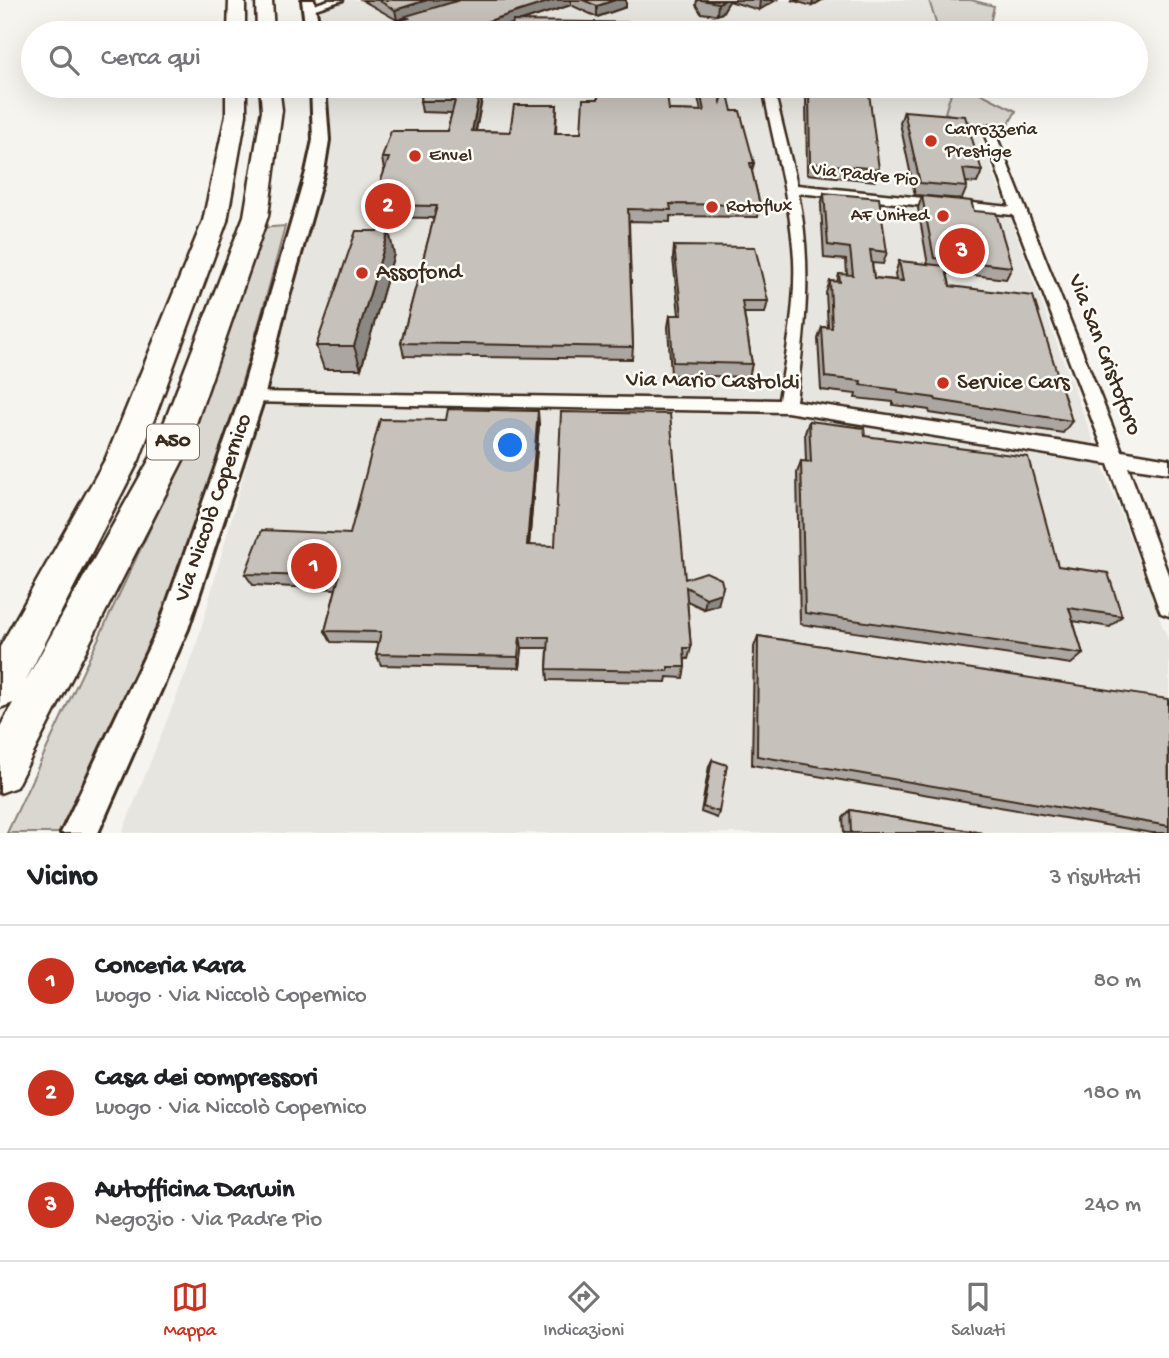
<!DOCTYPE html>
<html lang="it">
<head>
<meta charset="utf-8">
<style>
	body { margin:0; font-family:"Gochi Hand",sans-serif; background:#f6f6f6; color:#202124 }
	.you { position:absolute; left:511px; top:446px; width:24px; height:24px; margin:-18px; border:5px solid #fff; border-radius:50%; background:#1a73e8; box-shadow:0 0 0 10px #1a73e833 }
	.badge { display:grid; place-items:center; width:46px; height:46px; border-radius:50%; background:#c8321e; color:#fff; font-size:23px; font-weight:700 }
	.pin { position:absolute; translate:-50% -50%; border:4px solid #fff; box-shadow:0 2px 7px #0006 }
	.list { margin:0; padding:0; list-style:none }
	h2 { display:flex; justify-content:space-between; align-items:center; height:91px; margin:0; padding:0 28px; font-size:30px }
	h2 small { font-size:23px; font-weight:400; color:#757577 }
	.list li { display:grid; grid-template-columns:46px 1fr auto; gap:21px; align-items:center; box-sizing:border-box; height:112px; padding:0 28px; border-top:2px solid #e0e0e0 }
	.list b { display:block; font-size:26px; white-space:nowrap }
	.list p { margin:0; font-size:23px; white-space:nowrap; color:#757577 }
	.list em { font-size:23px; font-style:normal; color:#757577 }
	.icon { flex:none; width:38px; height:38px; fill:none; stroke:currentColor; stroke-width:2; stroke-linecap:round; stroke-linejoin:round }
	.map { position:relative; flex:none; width:1169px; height:833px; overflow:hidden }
	.search { position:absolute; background:#fff; box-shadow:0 7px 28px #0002; left:21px; right:21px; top:21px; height:77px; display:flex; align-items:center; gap:18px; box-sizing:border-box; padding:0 24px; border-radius:38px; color:#757577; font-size:26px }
	.sheet { height:427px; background:#fff }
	nav { display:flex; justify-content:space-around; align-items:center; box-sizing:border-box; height:98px; border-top:2px solid #e0e0e0; background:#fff; font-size:19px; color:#757577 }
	nav a { display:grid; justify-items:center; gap:4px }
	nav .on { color:#c8321e }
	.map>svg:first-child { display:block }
	.built { fill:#e7e5df }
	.green { fill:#dad6d0; stroke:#8a8077; stroke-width:2 }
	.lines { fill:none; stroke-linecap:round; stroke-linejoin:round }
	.street-casing { stroke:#3b2a1e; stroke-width:5 }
	.secondary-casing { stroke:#3b2a1e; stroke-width:6 }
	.highway-casing { stroke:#3b2a1e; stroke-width:5 }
	.street { fill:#fdfcf7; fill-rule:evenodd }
	.secondary { fill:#fdfcf7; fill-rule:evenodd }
	.highway { fill:#fdfcf7; fill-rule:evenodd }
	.wall { fill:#aba6a1; stroke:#3b2a1e; stroke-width:2 }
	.shaded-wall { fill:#8b8783; stroke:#3b2a1e; stroke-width:2 }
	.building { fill:#c7c1bb; stroke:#3b2a1e; stroke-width:2 }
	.poi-dot { fill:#c8321e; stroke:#fdfcf7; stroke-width:2.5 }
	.labels { text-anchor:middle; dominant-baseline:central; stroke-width:5; stroke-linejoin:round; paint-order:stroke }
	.far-poi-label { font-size:19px; fill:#3b2a1e; stroke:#fdfcf7; text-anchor:start }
	.far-street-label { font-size:19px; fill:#3b2a1e; stroke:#fdfcf7 }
	.shield { fill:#fdfcf7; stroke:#75695f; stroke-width:2 }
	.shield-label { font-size:21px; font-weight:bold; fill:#3b2a1e }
	.poi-label { font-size:23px; fill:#3b2a1e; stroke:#fdfcf7; text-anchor:start }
	.street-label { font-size:23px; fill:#3b2a1e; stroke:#fdfcf7 }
</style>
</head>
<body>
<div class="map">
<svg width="1169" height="833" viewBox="0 0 1169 833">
	<rect width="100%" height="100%" fill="#f5f4ee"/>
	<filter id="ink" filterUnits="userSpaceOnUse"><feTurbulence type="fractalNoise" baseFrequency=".0143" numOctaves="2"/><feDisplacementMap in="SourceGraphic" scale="14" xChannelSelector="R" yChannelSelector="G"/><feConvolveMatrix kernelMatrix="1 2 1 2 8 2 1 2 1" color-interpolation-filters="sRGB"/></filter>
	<g filter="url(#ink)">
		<path class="built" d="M307 0H929L939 33H381L409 26 366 33H317L312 31Z
			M327 86H953L945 113 975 124 1169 643V833H122L195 650 273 369 323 170 330 163 331 138Z"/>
		<path class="green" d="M929 0H971L994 6 988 33H939Z
			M953 86H981L980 93 1016 111 1007 127 975 124 945 113Z
			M285 226C253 353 214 479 167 601 136 680 98 756 62 833H7L165 497 219 359 259 228Z"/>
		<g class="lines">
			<defs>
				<path id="street" d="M329 0H343L309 11 304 8Z
					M415 17 418 18V22L378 33H363Z
					M763 86H773L797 185 1010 207 982 127 992 125 1122 451 1169 459V473L1128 467 1169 577V616L1161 613 1158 606 1108 464 787 412 246 402 243 398 252 392 779 400C786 354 796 307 794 260 791 200 773 145 763 86ZM798 193 1013 215 1103 448 796 401C805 328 813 266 798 193Z"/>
				<path id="secondary" d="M302 0H314L320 33H306Z
					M311 86H325L329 140 324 172 282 322 264 398 188 629 98 833H61L159 626 240 398 306 172 313 140Z"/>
				<path id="highway" d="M229 0H245V33H228Z
					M256 0H272L274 33H257Z
					M226 86H246V115L227 221 139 460 25 682 151 457 244 216 262 110 260 86H279L282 110 268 216 184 458 16 787 0 793V727L13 703 0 708V647L106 458 203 221 226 115Z"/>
			</defs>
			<use href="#street" class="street-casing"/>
			<use href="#secondary" class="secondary-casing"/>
			<use href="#highway" class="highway-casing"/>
			<use href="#street" class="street"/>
			<use href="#secondary" class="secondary"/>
			<use href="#highway" class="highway"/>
		</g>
		<path class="wall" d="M362 0H626V7L597 17 571 5 484 33H393L391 23 406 19V17L397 20Z
			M697 0H776L759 10 729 1 722 13 717 15 701 13 696 5Z
			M791 0H822L812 6Z
			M426 86H552V90L484 89 476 131 510 132 557 105 556 133H581L669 110 701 111 697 93 698 86H717L721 102 732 111 754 163 752 172 760 205 758 217 670 216V222L629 221 633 347 632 359 404 356 401 343 434 218 375 217 372 205 385 170H384L382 158 447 131 452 113 422 112 420 101Z
			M809 88 879 169 875 181 807 174 806 99Z
			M904 111 982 171 977 183 966 182 967 187 962 199 915 195 900 123Z
			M824 193 887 252 883 264 872 263 874 278 896 280 895 274 899 261 928 265 918 208 922 196 974 211 1012 267 1006 279 947 272 950 286 1072 421 1063 433 930 413 929 410 893 405V402L855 398 856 394 821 390 818 339 822 327H828L826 293 830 281 837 282 839 274 847 275 846 260 824 258 821 205Z
			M674 246 768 301 765 313H744L752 364 749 377 671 375 668 327 670 315H679L673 258Z
			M394 254 361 369H324L316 346Z
			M809 421 865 436 1058 566 1122 616 1110 627 1073 621 1083 654 1071 664 800 624 797 473 801 461 806 462 805 433Z
			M539 424 529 545 685 579 718 605 704 609 687 601 691 648 688 659H685V667L683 678 667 677 666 682 548 680 547 669 548 648H522L520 668 381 665 376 654 379 643 331 642 325 631 336 589 253 585 245 574 350 534Z
			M758 636 1169 701V833H1152L752 765 754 647Z
			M712 760 719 812 717 818 701 812 709 766Z
			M850 810 982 833H844L843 818Z"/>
		<path class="shaded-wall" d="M427 0H463L397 20 395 10Z
			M554 0H571V5L484 33H467L479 24Z
			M615 0H626V7L597 17V6Z
			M725 0H730L722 13 717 15 718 3Z
			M760 0H776L759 10Z
			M813 0H822L812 6Z
			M481 86H484V89L473 143 472 131Z
			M389 231 394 254 361 369 354 346Z
			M538 411 539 424 528 557 527 545Z
			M723 587 718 605 704 609 706 598Z
			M520 637 522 648 520 668 518 657Z"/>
		<path class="building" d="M378 0H427L395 10Z
			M460 0H554L479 24 480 29 467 33H434L432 32 427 33H408L391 23 409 18 406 16Z
			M583 0H615L597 6Z
			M701 0H725L724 1 718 3Z
			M513 21 670 23 671 33H511Z
			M827 29 843 33H820Z
			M426 86H481L472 131 510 132 514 105H557L555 133H581L583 99H598V86H666L669 110 704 111 699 86H717L721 102 726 86 732 111H740L754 163H750L760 205 670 204 671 210 628 209 633 347 401 343 437 206 372 205 389 158H382L391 131H447L455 101H420Z
			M809 88 869 93 879 169 810 163Z
			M904 111 965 116 982 171 963 169 967 187 920 183Z
			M824 193 879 198 887 252 870 250 874 278 903 281 899 261 945 266 950 286 1033 296 1072 421 936 400 935 398 898 393V390L860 385 861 381 825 377 822 327 832 328 830 281 840 282 839 274 853 275 850 248 828 245Z
			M922 196 971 201 974 211 996 213 1012 267 934 258Z
			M356 231H389L354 346H316Z
			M674 246 755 247 768 301H742L752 364 673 362 670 315H682Z
			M448 409 538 411 527 545 555 546 561 412 670 414 685 579 706 572 721 579 723 587 721 593 706 598 686 587 691 648H684L685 667H668V671L547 669 549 637H520L518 657 376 654 381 632 325 631 339 577 245 574 262 530 350 534 380 419 446 420Z
			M809 421 864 428 865 436 1028 457 1058 566 1108 573 1122 616 1069 608 1083 654 805 613 801 461 811 462Z
			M758 636 1168 699 1169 826 757 756Z
			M712 760 727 765 719 812 703 807Z
			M850 810 982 833H851Z"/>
	</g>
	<g class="poi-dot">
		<circle cx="931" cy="141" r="7"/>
		<circle cx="415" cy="156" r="7"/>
		<circle cx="712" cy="207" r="7"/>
		<circle cx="943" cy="216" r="7"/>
		<circle cx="362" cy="273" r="7"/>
		<circle cx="943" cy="383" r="7"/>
	</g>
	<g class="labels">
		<g class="far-poi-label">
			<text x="945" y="130">Carrozzeria<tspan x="945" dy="22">Prestige</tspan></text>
			<text x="429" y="156">Envel</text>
			<text x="726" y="207">Rotoflux</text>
			<text x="929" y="216" text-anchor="end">AF United</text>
		</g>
		<g class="far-street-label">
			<text transform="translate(865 176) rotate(6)">Via Padre Pio</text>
		</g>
		<rect class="shield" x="147" y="424.5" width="52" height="35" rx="5"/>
		<g class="shield-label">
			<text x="173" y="442">A50</text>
		</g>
		<g class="poi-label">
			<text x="376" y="273">Assofond</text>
			<text x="957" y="383">Service Cars</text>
		</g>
		<g class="street-label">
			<text transform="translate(1104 355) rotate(69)">Via San Cristoforo</text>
			<text transform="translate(713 382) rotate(1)">Via Mario Castoldi</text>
			<text transform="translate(214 508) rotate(-71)">Via Niccolò Copernico</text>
		</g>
	</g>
</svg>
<div class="you"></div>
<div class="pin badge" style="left:314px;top:566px">1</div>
<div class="pin badge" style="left:388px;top:206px">2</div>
<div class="pin badge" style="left:962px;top:251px">3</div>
<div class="search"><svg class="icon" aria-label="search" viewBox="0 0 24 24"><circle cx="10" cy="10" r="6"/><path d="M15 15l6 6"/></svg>Cerca qui</div>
</div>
<section class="sheet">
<h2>Vicino<small>3 risultati</small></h2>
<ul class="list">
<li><span class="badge">1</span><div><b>Conceria Kara</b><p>Luogo · Via Niccolò Copernico</p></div><em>80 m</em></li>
<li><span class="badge">2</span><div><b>Casa dei compressori</b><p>Luogo · Via Niccolò Copernico</p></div><em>180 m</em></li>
<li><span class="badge">3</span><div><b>Autofficina Darwin</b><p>Negozio · Via Padre Pio</p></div><em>240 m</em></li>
</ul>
</section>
<nav>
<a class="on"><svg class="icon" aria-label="map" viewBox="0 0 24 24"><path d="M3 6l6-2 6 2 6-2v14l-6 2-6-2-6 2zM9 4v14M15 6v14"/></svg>Mappa</a>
<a><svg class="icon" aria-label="directions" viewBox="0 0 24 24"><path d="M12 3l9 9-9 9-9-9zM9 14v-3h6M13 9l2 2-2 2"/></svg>Indicazioni</a>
<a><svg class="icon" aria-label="saved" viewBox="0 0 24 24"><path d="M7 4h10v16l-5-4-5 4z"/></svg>Salvati</a>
</nav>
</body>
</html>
